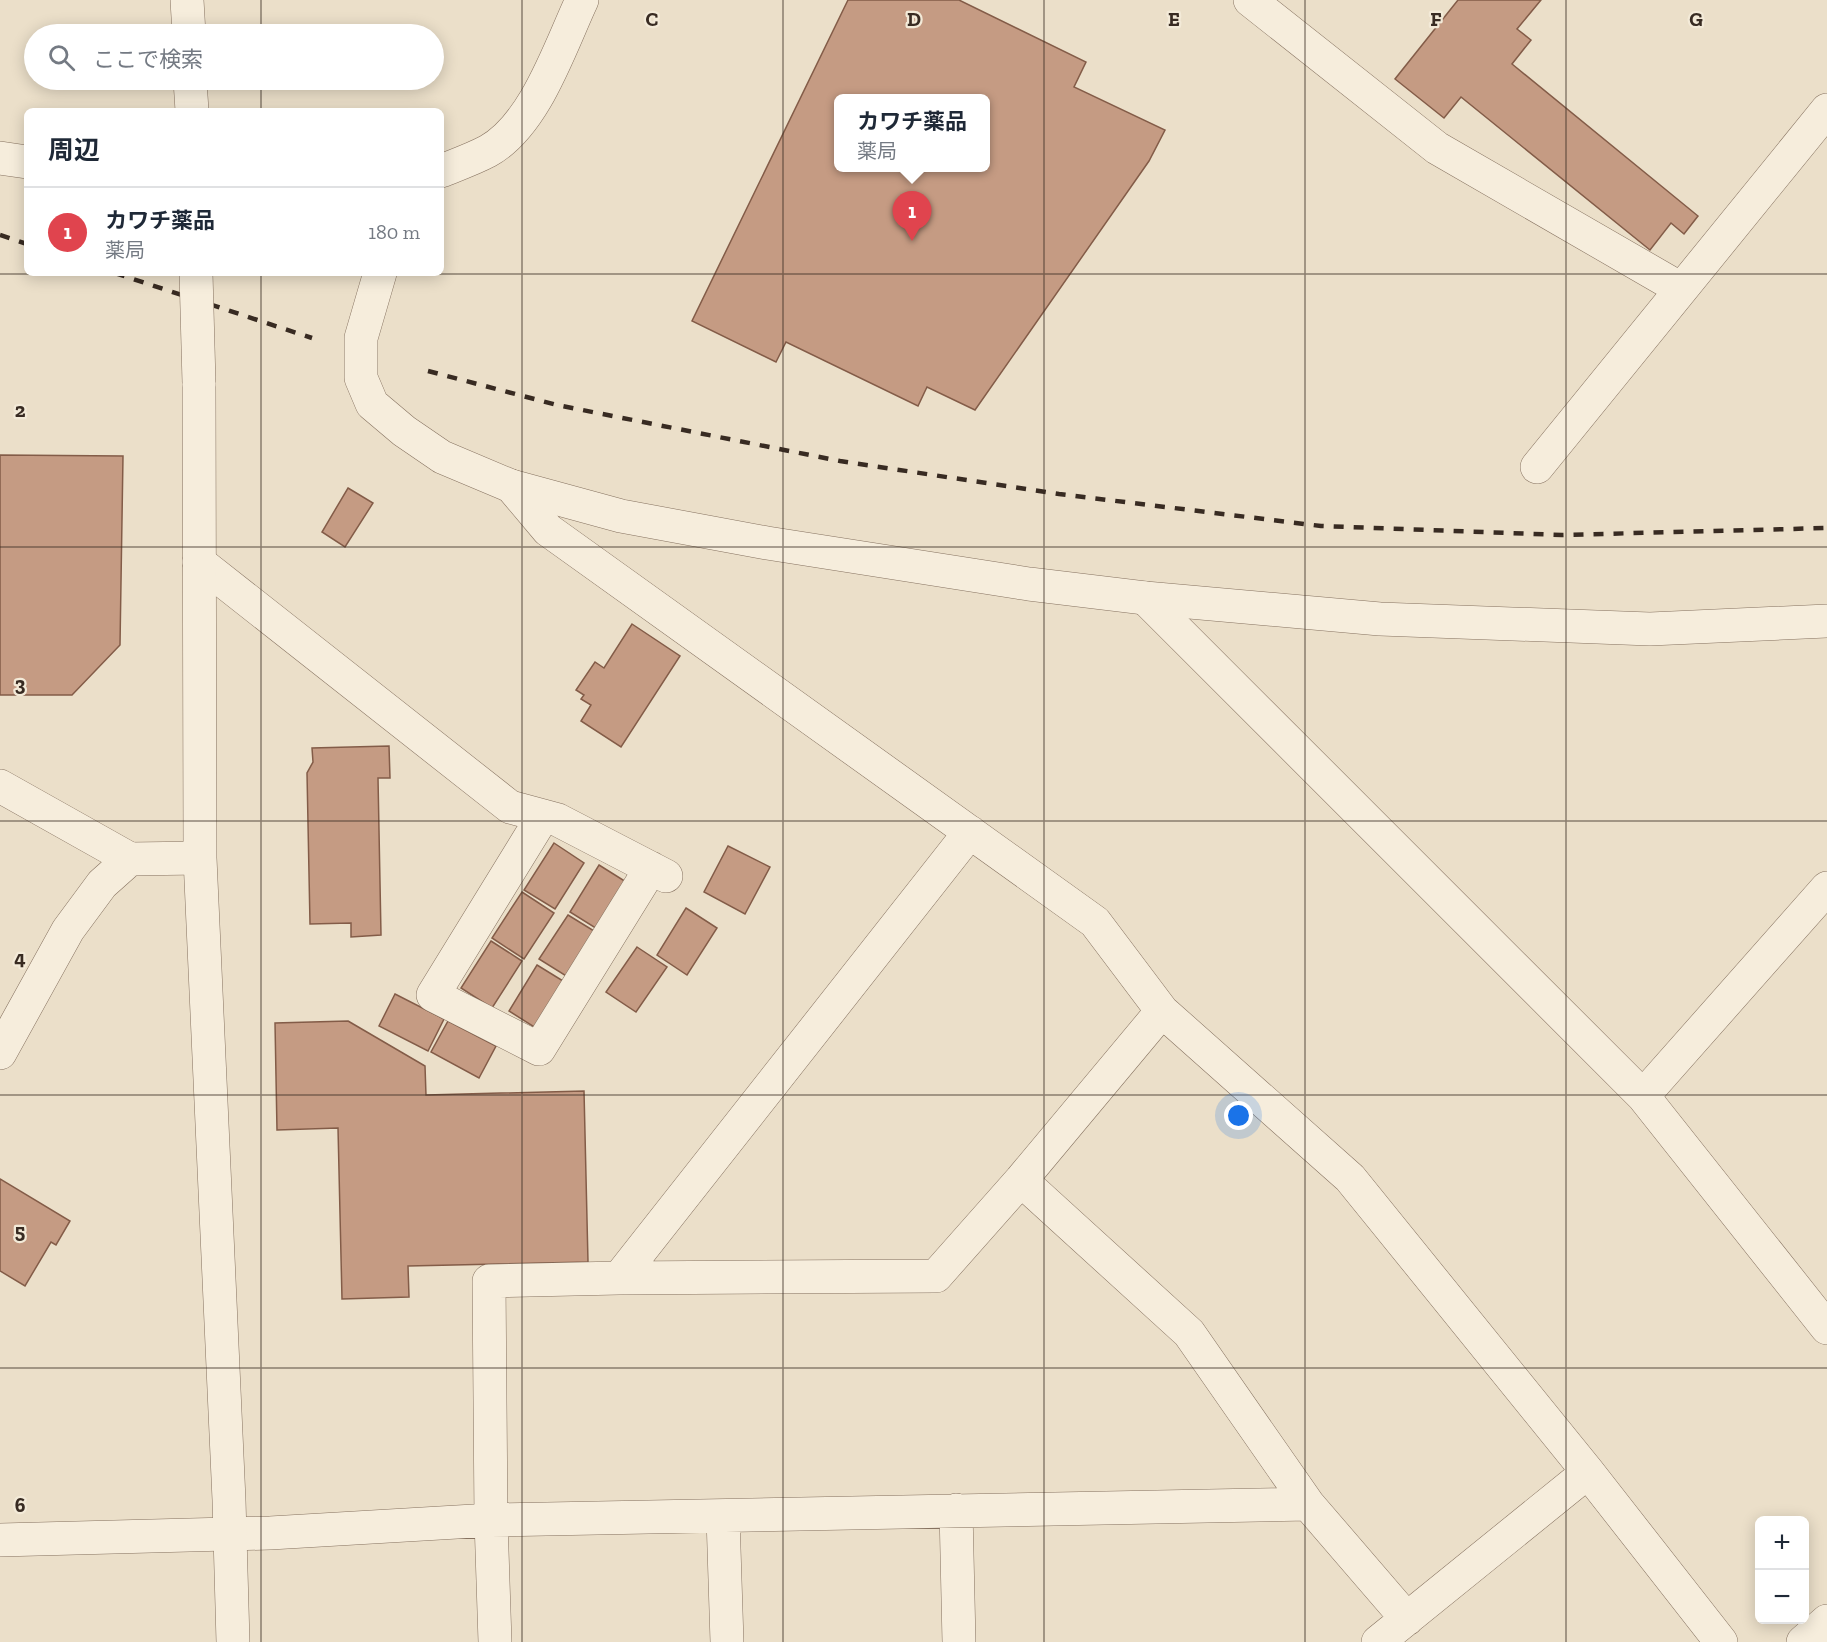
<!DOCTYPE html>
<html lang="ja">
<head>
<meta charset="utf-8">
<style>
	body { margin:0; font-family:"Zilla Slab","Noto Sans JP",serif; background:#f2f2f3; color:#1f2937 }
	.controls { position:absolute; right:18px; bottom:18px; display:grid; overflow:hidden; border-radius:9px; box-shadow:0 3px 15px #0003 }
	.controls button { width:54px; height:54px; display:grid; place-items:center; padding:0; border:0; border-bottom:2px solid #e0e1e3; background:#fff; color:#1f2937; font:30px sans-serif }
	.you { position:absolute; left:1239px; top:1116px; width:21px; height:21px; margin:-15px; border:4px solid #fff; border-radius:50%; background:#1a73e8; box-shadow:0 0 0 9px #1a73e833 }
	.badge { display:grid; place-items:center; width:39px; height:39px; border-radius:50%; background:#8f353b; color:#fff; font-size:20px; font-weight:700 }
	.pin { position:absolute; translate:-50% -50px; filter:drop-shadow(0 2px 3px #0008) }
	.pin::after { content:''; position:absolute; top:32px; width:21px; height:18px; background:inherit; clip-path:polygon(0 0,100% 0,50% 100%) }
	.popup { position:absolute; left:834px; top:94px; width:156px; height:78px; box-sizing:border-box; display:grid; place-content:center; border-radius:9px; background:#fff; filter:drop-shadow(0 2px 4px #0005); font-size:20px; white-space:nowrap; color:#747a83 }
	.popup b { font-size:22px; color:#1f2937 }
	.popup::after { content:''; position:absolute; left:50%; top:100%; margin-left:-12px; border:12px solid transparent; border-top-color:#fff }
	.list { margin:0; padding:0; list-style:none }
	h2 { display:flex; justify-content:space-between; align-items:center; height:78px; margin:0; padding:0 24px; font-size:26px }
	h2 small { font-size:20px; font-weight:400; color:#747a83 }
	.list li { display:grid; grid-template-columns:39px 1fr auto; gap:18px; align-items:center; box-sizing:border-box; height:90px; padding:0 24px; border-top:2px solid #e0e1e3 }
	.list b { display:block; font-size:22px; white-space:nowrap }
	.list p { margin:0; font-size:20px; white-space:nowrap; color:#747a83 }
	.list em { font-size:20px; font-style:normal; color:#747a83 }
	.icon { flex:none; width:33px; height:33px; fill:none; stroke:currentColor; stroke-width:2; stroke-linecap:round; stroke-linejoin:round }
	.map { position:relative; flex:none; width:1827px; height:1642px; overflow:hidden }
	.search { position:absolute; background:#fff; box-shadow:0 3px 15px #0003; left:24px; top:24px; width:420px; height:66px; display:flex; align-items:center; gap:15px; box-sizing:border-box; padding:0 21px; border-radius:33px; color:#747a83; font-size:22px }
	.panel { position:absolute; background:#fff; box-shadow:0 3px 15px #0003; left:24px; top:108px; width:420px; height:168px; border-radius:9px }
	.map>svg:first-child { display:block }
	.building { fill:#c59b83; stroke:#835c48; stroke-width:1.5; fill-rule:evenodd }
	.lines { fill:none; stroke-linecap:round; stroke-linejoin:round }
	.minor-casing { stroke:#867260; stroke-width:34 }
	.tertiary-casing { stroke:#867260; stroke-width:34 }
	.minor { stroke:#f6eddc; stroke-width:33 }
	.tertiary { stroke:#f6eddc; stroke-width:33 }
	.rail { stroke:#382b22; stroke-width:4.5; stroke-dasharray:10 10; stroke-linecap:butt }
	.tertiary-bridge-casing { stroke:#867260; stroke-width:34; stroke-linecap:butt }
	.tertiary-bridge { stroke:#f6eddc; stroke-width:33 }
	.grid { fill:none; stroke:#382b22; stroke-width:1.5; stroke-opacity:0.55 }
	.grid-label { font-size:20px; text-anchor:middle; font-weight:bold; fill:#382b22; stroke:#f3ead8; stroke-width:4.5; stroke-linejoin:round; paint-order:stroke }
</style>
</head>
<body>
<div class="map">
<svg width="1827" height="1642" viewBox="0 0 1827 1642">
	<rect width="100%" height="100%" fill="#ebdfc9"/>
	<path class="building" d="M848 0H959L1086 62 1074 87 1165 130 1149 161 975 410 927 387 918 406 786 342 776 362 692 321ZM838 98H986V168H838Z
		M1458 0H1541L1517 29 1531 40 1512 64 1698 216 1684 234 1671 223 1650 250 1461 97 1444 118 1395 79Z
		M0 455 123 456 120 645 72 695H0Z
		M348 488 373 503 345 547 322 532Z
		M632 624 680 656 621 747 581 721 591 705 581 699 584 695 576 690 595 662 604 668Z
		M389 746 390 778H378L381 935 351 937V923L310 924 307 773 313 762 312 748Z
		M554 843 584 863 555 909 524 890Z
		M728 846 770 867 745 914 704 892Z
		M599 865 631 885 602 932 570 912Z
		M522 892 554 913 524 959 492 938Z
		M686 908 717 928 687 975 657 955Z
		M568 915 599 934 571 979 539 959Z
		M491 941 522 961 492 1008 461 988Z
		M637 947 667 967 636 1012 606 992Z
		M537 965 568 984 539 1030 509 1011Z
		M395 994 444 1019 428 1051 379 1026Z
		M348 1021 425 1066 426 1095 584 1091 588 1262 408 1266 409 1297 342 1299 338 1128 277 1130 275 1023Z
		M448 1021 496 1046 479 1078 431 1052Z
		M0 1179 70 1221 56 1245 51 1242 25 1286 0 1271Z"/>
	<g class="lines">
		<defs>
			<path id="minor" d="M1250 0 1437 148 1681 289
				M0 158 27 162
				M1537 467 1827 110
				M511 486 548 530 1095 922 1162 1011 1350 1178 1588 1472 1721 1642
				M199 562 510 807 558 820 666 876
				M1145 598 1643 1096 1827 1328
				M0 786 130 859
				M543 816 433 995 539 1049 651 868
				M1643 1096 1827 888
				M1021 1180 1189 1333 1308 1504 1407 1619
				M619 1278 970 832
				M956 1510 959 1642
				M723 1517 727 1642
				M0 1540 270 1533 491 1520 1308 1504
				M495 1642 491 1520 489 1281 619 1278 936 1276 1021 1180 1162 1011
				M1378 1642 1588 1472
				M1803 1642 1827 1621"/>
			<path id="tertiary" d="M187 0 189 34
				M190 80 192 111
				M441 171C456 165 473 159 488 151 535 125 560 47 582 0
				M380 273 361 338V378L372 404 404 431 442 457 511 486 621 516 767 543 1029 584 1145 598 1380 619 1650 629 1827 621
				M199 383 200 858 229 1500 233 1642
				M0 1053 68 930 102 884 130 859 200 858"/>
		</defs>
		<use href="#minor" class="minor-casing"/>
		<use href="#tertiary" class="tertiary-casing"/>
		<use href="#minor" class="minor"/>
		<use href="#tertiary" class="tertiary"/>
		<path class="rail" d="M0 235 27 244
			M115 273 312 338
			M428 371 557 405 840 461 1059 494 1321 526 1562 535 1827 528"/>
		<defs>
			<path id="tertiary-bridge" d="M196 273 199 383"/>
		</defs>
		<use href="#tertiary-bridge" class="tertiary-bridge-casing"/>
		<use href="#tertiary-bridge" class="tertiary-bridge"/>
	</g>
	<path class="grid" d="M261 0V34M522 0V1642M783 0V1642M1044 0V1642M1305 0V1642M1566 0V1642M261 80V111M261 273V1642M0 274H1827M0 547H1827M0 821H1827M0 1095H1827M0 1368H1827"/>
	<g class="grid-label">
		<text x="652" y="26">C</text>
		<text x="914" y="26">D</text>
		<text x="1174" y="26">E</text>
		<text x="1436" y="26">F</text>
		<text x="1696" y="26">G</text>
		<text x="20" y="417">2</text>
		<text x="20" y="691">3</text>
		<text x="20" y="965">4</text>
		<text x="20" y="1238">5</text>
		<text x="20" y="1512">6</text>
	</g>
</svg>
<div class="controls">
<button>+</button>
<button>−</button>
</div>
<div class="you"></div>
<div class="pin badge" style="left:912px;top:241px;background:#e0444e">1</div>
<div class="popup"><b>カワチ薬品</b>薬局</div>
<div class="search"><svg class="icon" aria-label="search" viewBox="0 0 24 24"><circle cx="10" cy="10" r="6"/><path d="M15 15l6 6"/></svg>ここで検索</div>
<section class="panel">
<h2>周辺<small></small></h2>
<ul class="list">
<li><span class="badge" style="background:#e0444e">1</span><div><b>カワチ薬品</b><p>薬局</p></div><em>180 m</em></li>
</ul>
</section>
</div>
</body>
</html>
